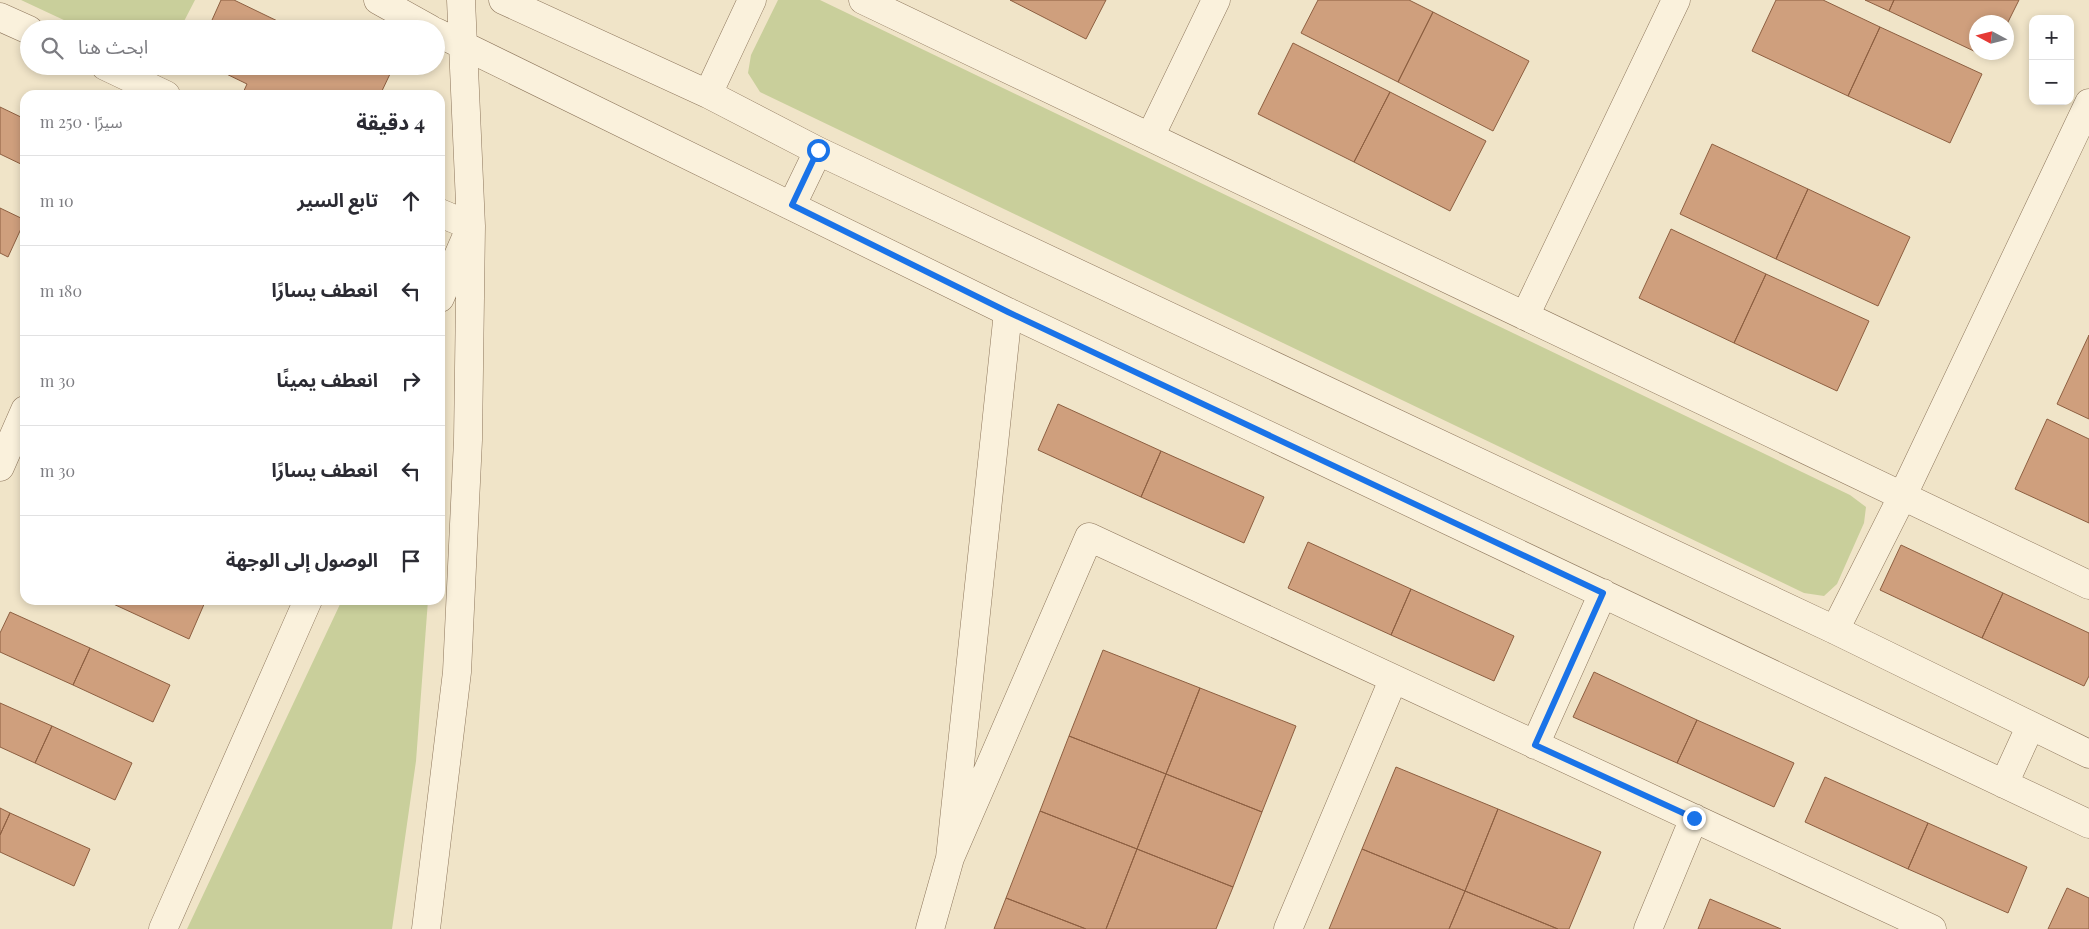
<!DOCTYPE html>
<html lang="ar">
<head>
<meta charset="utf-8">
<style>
	body { margin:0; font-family:"Playfair Display","Noto Sans Arabic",serif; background:#f7f7f7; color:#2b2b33; direction:rtl }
	.controls { position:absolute; right:15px; top:15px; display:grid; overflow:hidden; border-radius:10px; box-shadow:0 2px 8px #0003 }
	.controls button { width:45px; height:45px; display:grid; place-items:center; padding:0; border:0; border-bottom:1px solid #e1e1e2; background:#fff; color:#2b2b33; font:25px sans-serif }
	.compass { position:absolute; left:1969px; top:15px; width:45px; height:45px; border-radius:50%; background:#fff; box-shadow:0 2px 8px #0003; rotate:277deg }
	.stop { position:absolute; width:15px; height:15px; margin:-11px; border:4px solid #1a73e8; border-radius:50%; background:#fff }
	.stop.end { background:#1a73e8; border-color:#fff; box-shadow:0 1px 5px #0008 }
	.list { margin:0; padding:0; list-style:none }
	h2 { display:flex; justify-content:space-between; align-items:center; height:65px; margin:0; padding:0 20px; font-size:21px }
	h2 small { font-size:16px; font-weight:400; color:#7c7c81 }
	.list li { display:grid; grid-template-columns:32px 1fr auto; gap:15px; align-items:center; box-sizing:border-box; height:90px; padding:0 20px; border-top:1px solid #e1e1e2 }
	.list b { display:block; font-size:19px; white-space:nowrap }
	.list em { font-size:16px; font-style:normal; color:#7c7c81 }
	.icon { flex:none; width:28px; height:28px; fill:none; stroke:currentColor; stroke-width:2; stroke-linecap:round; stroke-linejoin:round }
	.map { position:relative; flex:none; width:2089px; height:929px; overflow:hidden; direction:ltr }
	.search { position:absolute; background:#fff; box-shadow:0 2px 8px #0003; left:20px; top:20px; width:425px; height:55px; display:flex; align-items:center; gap:12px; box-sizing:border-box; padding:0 18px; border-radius:28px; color:#7c7c81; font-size:19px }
	.panel { position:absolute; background:#fff; box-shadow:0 2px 8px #0003; left:20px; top:90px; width:425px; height:515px; border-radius:15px; direction:rtl }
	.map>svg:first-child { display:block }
	.green { fill:#c9cf9b }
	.building { fill:#cf9f7d; stroke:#8d5f41 }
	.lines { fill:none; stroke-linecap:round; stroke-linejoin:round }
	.minor-casing { stroke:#8d765c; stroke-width:29 }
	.minor { stroke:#faf1dc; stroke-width:28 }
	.route { stroke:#1a73e8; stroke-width:6 }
</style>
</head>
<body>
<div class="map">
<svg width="2089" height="929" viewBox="0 0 2089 929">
	<rect width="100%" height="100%" fill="#f0e4c8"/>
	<path class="green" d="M21 0H195L180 29H83Z
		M778 0H820L1850 495 1866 507 1864 523 1837 584 1824 596 1804 593 760 92 748 73 751 55Z
		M342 600H428L416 761 392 929H187Z"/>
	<path class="building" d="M221 0H234L294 29H208Z
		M1010 0H1106L1086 39Z
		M1318 0H1409L1433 12 1398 82 1301 33Z
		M1776 0H1823L1880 27 1848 96 1752 51Z
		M1865 0H1894L1889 11Z
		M1894 0H2019L2006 26V22H1976V52L1889 11Z
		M1433 12 1529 61 1493 131 1398 82Z
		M1880 27 1982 74 1950 143 1848 96Z
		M1293 43 1390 92 1354 162 1258 114Z
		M1978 52H1994L1991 59Z
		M210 66H373L390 74 380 95H242L247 84Z
		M1390 92 1486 141 1450 211 1354 162Z
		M0 107 25 119V166L0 154Z
		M1712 144 1808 189 1776 259 1680 214Z
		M1808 189 1910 237 1878 306 1776 259Z
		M0 208 25 220 8 257 0 253Z
		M1671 229 1766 274 1734 343 1639 298Z
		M1766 274 1869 321 1837 391 1734 343Z
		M2089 335V419L2057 404Z
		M1058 404 1161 451 1141 497 1038 450Z
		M2047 419 2089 439V523L2015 489Z
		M1161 451 1264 497 1244 543 1141 497Z
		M1308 542 1411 589 1391 635 1288 588Z
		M1901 545 2003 593 1982 638 1880 590Z
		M1411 589 1514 636 1494 681 1391 635Z
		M2003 593 2089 633V676L2084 686 1982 638Z
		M110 600H201L205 602 189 639 109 602Z
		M10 612 90 648 73 685 0 652V633Z
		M90 648 170 685 153 722 73 685Z
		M1103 650 1200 688 1166 774 1069 736Z
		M1594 672 1697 720 1677 763 1573 717Z
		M1200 688 1296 726 1262 812 1166 774Z
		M0 703 52 726 35 763 0 747Z
		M1697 720 1794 763 1774 807 1677 763Z
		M52 726 132 763 115 800 35 763Z
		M1069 736 1166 774 1137 849 1040 811Z
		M1396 767 1498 809 1465 891 1362 849Z
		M1166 774 1262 812 1233 887 1137 849Z
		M1825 777 1928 823 1908 869 1805 822Z
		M0 808 10 813 0 835Z
		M1498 809 1601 852 1569 929H1558L1465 891Z
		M1040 811 1137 849 1106 929H1086L1006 898Z
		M10 813 90 849 74 886 0 852V835Z
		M1928 823 2027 867 2008 913 1908 869Z
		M1137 849 1233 887 1216 929H1106Z
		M1362 849 1465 891 1449 929H1329Z
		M2067 888 2089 898V929H2048Z
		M1465 891 1558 929H1449Z
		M1006 898 1086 929H994Z
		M1710 899 1781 929H1698Z"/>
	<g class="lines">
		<defs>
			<path id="minor" d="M378 0 430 29
				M503 0 708 94 818 151 1835 630 2089 754
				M863 0 2089 585
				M0 17 29 30
				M436 32 1008 312 2089 824
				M105 66 166 95
				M708 94 752 0
				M1150 137 1216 0
				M792 205 818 151
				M440 213 471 226 440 298
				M1525 316 1676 0
				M0 467 25 410
				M1835 630 1902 497 2089 103
				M1535 745 1603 593
				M2004 784 2030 727
				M950 858 1089 537 1932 929
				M163 929 308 600
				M426 929 457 672 468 440 471 226 461 0
				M930 929 950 858 1008 312
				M1288 929 1393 680
				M1648 929 1694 818"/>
		</defs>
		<use href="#minor" class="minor-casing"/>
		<use href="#minor" class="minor"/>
	</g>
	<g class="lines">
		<path class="route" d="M818 150 792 205 1008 312 1603 593 1535 745 1694 818"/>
	</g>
</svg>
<div class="controls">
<button>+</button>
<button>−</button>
</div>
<svg class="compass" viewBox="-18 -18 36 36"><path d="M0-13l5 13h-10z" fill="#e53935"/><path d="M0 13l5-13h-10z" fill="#7c7c81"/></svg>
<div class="stop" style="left:818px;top:150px"></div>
<div class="stop end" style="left:1694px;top:818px"></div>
<div class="search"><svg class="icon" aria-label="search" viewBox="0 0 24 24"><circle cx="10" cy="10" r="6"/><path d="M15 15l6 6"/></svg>ابحث هنا</div>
<section class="panel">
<h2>4 دقيقة<small>سيرًا · 250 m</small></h2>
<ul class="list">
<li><svg class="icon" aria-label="ahead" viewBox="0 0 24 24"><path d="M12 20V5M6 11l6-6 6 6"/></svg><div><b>تابع السير</b></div><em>10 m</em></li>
<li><svg class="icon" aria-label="left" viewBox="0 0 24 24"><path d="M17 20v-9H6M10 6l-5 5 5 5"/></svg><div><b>انعطف يسارًا</b></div><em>180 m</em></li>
<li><svg class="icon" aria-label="right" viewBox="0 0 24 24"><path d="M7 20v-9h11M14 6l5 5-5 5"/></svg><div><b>انعطف يمينًا</b></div><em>30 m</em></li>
<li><svg class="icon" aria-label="left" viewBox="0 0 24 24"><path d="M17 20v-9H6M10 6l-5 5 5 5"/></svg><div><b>انعطف يسارًا</b></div><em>30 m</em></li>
<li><svg class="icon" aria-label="arrive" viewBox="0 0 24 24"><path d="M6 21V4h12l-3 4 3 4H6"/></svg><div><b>الوصول إلى الوجهة</b></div></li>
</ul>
</section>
</div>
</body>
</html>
